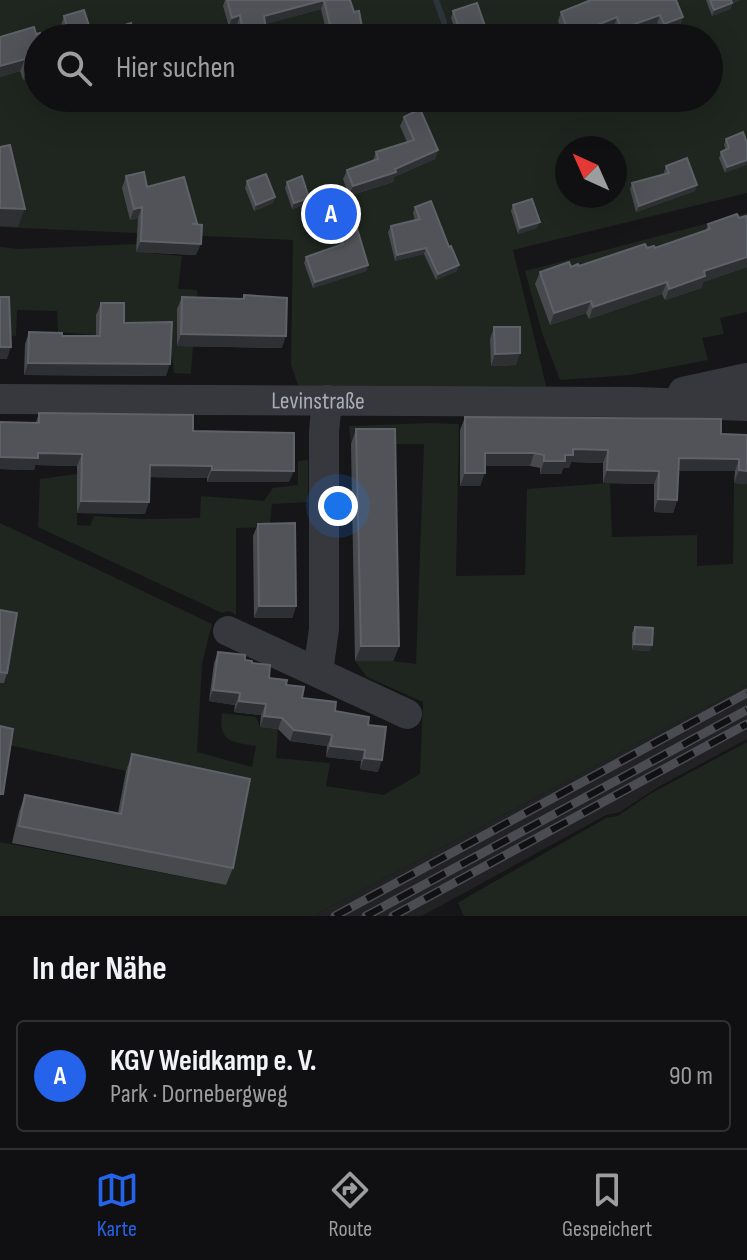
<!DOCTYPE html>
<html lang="de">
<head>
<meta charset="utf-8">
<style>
	body { margin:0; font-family:"Sofia Sans Condensed",sans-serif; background:#19191b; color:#f1f3f6 }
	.compass { position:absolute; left:555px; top:136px; width:72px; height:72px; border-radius:50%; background:#101012; box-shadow:0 8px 32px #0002; rotate:315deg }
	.you { position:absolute; left:338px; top:506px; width:28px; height:28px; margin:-20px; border:6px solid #fff; border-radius:50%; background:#1a73e8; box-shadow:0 0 0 12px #1a73e833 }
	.badge { display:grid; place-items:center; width:52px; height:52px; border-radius:50%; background:#2563eb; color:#fff; font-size:26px; font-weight:700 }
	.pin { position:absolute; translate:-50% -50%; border:4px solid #fff; box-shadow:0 2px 8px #0006 }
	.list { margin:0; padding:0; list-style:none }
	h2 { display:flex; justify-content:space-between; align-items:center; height:104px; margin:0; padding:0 32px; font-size:34px }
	h2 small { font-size:26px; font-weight:400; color:#9c9d9f }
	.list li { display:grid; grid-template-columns:52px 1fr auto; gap:24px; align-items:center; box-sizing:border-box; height:112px; margin:0 16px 16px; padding:0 16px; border:2px solid #303032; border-radius:8px }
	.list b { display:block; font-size:30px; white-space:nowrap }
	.list p { margin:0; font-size:26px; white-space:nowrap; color:#9c9d9f }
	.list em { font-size:26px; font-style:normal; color:#9c9d9f }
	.icon { flex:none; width:44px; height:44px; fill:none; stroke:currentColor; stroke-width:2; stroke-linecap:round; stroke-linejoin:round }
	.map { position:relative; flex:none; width:747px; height:916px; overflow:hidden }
	.search { position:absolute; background:#101012; box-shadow:0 8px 32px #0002; left:24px; right:24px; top:24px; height:88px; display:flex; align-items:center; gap:20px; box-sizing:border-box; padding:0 28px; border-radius:44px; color:#9c9d9f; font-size:30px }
	.sheet { height:232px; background:#101012 }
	nav { display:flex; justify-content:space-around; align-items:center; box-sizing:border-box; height:112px; border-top:2px solid #303032; background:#101012; font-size:22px; color:#9c9d9f }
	nav a { display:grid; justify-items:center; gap:4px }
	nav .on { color:#2563eb }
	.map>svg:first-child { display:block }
	.built { fill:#222225 }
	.green { fill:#1e261f; fill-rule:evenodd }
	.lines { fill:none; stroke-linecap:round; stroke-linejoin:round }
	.stream { stroke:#2c353c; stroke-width:6 }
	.minor { stroke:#37383d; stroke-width:30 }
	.rail-casing { stroke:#4a4c52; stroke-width:9 }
	.rail { stroke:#111113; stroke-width:6; stroke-dasharray:18; stroke-linecap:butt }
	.wall { fill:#47494d }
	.shaded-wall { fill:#2f3033 }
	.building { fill:#525359; stroke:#5f6168; stroke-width:2 }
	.labels { text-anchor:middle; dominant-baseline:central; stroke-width:6; stroke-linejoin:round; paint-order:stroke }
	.street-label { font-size:24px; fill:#a8adb8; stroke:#111113 }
</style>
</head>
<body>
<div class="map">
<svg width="747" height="916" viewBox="0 0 747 916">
	<rect width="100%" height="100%" fill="#161618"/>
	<path class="built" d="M747 685V739L658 787 620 812 606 815 422 916H313Z"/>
	<path class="green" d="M0 0H747V193L513 250 550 402 302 397 291 365 293 240 0 227ZM38 38H709V98H38ZM567 148H615V196H567Z
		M747 213V312L720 318 724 334 702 338 708 360 630 375 560 380 542 333 525 271Z
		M137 244V252L182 256 178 289 197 290 199 310 177 345 193 346 191 374 174 373 170 340 144 334 96 315V335L58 332 57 311 17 310 16 336 7 335 0 309V247L18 249Z
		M430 423 459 424 456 576 525 575 527 489 610 483 612 537 697 535V566L733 564 734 483H747V685L313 916H0V842L226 885 244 797 0 743V636L14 637 13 623 0 620V523L212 624 202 664 197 752 252 767 256 746C231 742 218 742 222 713L256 717 260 727 278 729 276 758 330 763 326 786 384 795 420 774 423 702 367 677 355 661H393L416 664 424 444H351L349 426Z
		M308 460V502L272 504 270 527 236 528V615L229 611 222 613 38 527 40 479 77 474V525L90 526 94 516 143 519 200 518 201 496 264 501 273 488 298 485V461Z
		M747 742V916H464L458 903 471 895 606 818 618 816 650 794Z"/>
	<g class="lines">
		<path class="stream" d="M436 0 444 22"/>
		<g class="minor">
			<path d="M683 392 747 378"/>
			<path id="s1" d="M0 399 636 402 747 406"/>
			<path d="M228 631 407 714"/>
			<path d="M318 672 324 629V432L327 400"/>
		</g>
		<defs>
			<path id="rail" d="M335 916 747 693
				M366 916 747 710
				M393 916 747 724"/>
		</defs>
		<use href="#rail" class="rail-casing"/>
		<use href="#rail" class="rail"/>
	</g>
	<path class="wall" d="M225 0H350L364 38H328L321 9 265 24 267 38H239L237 25 229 27 223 6Z
		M589 0H676L683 17 680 26 661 33 657 23 618 38 614 26 584 38H564L558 21 561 12Z
		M706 0H740L732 4 730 9 712 16Z
		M453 11 483 32 466 38H458L451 18Z
		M64 16 93 38H62L60 28Z
		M34 27 38 74 23 80 20 71 0 77V37Z
		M116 28 136 38H115L114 34Z
		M404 117 438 150 435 159 394 177 393 182 349 196 343 179 347 170 373 160 376 152 407 142 400 126Z
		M726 139 747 143 725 173 719 158 721 152 726 150 724 145Z
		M666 166 695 191 636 212 630 189 632 183 665 174 664 172Z
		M126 176 147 187 197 223 196 255 136 252 138 218 130 220 122 188Z
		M247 181 275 197 273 203 254 211 245 188Z
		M287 182 307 204 292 209 285 188Z
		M513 205 537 228 518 234 511 211Z
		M415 207 457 271 436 280 424 254 395 261 388 232 391 226 415 220 413 213Z
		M739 218H747V267L703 282 701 288 665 300 662 294 589 319 586 313 550 325 535 284 540 272 579 266 647 248H655L706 230 708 224Z
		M339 230 368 265 366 271 313 288 304 263 306 257 340 245 337 236Z
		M244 295 282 348 177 346V309L182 297 242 299Z
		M101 303 124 323 166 376 24 375 25 344 29 332 62 336H96V315Z
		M494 327 516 365 491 366 490 339Z
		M39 413 193 431 289 482H207V478L150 477 145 514 77 513V466L35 465 34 470 0 469V422H36Z
		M465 417 747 435V484L734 483 735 471H678L677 500 673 513 654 512V484L603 483V463L571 462 569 468H563L561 474H540V468L530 466H485L480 486H460V430Z
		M356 429 399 646 393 661H355L351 444Z
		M258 524 296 606 292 618H254L253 536Z
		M0 610 7 673 4 683H0Z
		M635 627 650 651 632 650V633Z
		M218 652 252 663 269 678 286 685 302 698 368 725 378 772 360 769 361 761 326 757 327 746 290 741 278 729 260 727 261 715 234 712 235 705 209 701 214 663Z
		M132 754 233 868 226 885 12 843 19 812 25 795 118 813 126 771Z"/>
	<path class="shaded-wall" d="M324 0 321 9 260 26 264 16Z
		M731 0H740L732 4 730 9 712 16 714 10Z
		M240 15 237 25 229 27 232 18Z
		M660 15 657 23 618 38 621 29Z
		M617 17 614 26 584 38H570V36Z
		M683 17 680 26 661 33 664 24Z
		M485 26 483 32 466 38H460L461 34Z
		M25 59 20 71 0 77V66Z
		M38 64V74L23 80 28 68Z
		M438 150 435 159 394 177 393 182 349 196 353 186Z
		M747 160V165L725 173 727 167Z
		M697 185 695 191 636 212 639 206Z
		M275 197 273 203 254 211 256 205Z
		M309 198 307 204 292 209 294 203Z
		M142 207 138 218 130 220 134 209Z
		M0 208 25 209 18 227 0 226Z
		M540 222 537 228 518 234 520 228Z
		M141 241 201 244 196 255 136 252Z
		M426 248 424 254 395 261 397 255Z
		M747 257V267L703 282 701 288 665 300 669 289 704 271Z
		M368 265 366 271 313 288 315 282Z
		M459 265 457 271 436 280 438 274Z
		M667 282 662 294 589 319 593 307Z
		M591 301 586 313 550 325 554 313Z
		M181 334 286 336 282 348 177 346Z
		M0 347H11L7 359H0Z
		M520 353 516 365 491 366 495 354Z
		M28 363 170 364 166 376 24 375Z
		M573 449 608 450 603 463 571 462 569 468H563L561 474H540L544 461 565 455Z
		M38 453 82 454 77 466 35 465 34 470 0 469V457Z
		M485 453H534L530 466H480Z
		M679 458 739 459 735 471H674Z
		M150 465 212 466 207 478 145 477Z
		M212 470 294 471 289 482H207Z
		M607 470 659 471 654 484 603 483Z
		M739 470 747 471V484L734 483Z
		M465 473H485L480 486H460Z
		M658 499 677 500 673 513 654 512Z
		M81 501 149 502 145 514 77 513Z
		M259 606H296L292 618H254Z
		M634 644 652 645 650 651 632 650Z
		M361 646H399L393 661H355Z
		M213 690 240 693 235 705 209 701Z
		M239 701 266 704 261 715 234 712Z
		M264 716 282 718 278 729 260 727Z
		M294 730 332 735 327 746 290 741Z
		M330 746 365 750 361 761 326 757Z
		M364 758 382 760 378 772 360 769Z"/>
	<path class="building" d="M227 0H350L354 12 359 11 364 37 358 38H333L324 0 264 16 267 38H244L240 15 232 18Z
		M591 0H676L683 17 664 24 660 15 621 29 617 17 570 36 561 12Z
		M710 0H731L732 3 714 10Z
		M477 3 485 26 461 34 453 11Z
		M84 10 93 38H70L64 16Z
		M131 23 136 38H119L116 28Z
		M517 26 521 38H485Z
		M34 27 36 34 40 33 41 38H38V64L28 68 25 59 0 66V37Z
		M420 109 438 150 395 169 396 172 353 186 347 170 378 159 376 152 414 140 404 117Z
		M743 132 747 143V160L727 167 721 152 729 148 726 139Z
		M10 145 25 209 0 208V147Z
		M687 158 697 185 639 206 632 183 669 173 666 166Z
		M144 172 147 187 184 177 197 223 192 224 202 225 201 244 141 241 142 207 134 209 126 176Z
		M266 174 275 197 256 205 247 181Z
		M302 176 309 198 294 203 287 182Z
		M532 199 540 222 520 228 513 205Z
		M431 201 449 247 451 246 459 265 438 274 426 248 397 255 391 226 420 219 415 207Z
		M737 214 739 218 746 216 747 218V257L704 271 705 276 669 289 667 282 593 307 591 301 554 313 540 272 569 262 571 267 578 264 579 266 645 244 647 248 654 246 655 248 710 229 708 224Z
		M356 225 368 265 315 282 306 257 343 244 339 230Z
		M244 295 287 298 286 336 181 334 182 297 244 299Z
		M0 297H9L11 347H0Z
		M101 303H124V323L172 322 170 364 28 363 29 332 62 333V336H100Z
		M494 327H520V353L495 354Z
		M39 413 193 415V431L294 433V471L212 470V466L150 465 149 502 81 501 82 454 38 453V458L0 457V422L39 423Z
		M465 417 721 419V434L747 435V471L739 470V459L679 458 677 500 658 499 659 471 607 470 608 450 573 449V455H565V461H544V455L534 453H485V473H465Z
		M356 429H395L399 646H361Z
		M295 523 296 606H259L258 524Z
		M0 610 17 613 7 673 0 672Z
		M635 627 653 628 652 645 634 644Z
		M218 652 245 655V660L252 661V663L270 665 269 678 287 680 286 685 304 687 302 698 336 702 335 711 369 717 368 725 386 727 382 760 364 758 365 750 330 746 332 735 294 730 282 718 264 716 266 704 239 701 240 693 213 690Z
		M0 726 13 729 3 794H0Z
		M132 754 250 779 233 868 19 826 25 795 121 814Z"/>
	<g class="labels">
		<g class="street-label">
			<text stroke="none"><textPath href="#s1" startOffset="318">Levinstraße</textPath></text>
		</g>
	</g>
</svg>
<svg class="compass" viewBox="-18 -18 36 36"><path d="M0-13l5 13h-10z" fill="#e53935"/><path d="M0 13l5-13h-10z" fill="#9c9d9f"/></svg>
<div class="you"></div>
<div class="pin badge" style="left:331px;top:214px">A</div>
<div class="search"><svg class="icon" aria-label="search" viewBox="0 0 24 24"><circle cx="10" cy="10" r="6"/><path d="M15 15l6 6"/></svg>Hier suchen</div>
</div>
<section class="sheet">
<h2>In der Nähe<small></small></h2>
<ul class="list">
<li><span class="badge">A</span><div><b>KGV Weidkamp e. V.</b><p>Park · Dornebergweg</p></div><em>90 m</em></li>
</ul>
</section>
<nav>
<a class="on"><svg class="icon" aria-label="map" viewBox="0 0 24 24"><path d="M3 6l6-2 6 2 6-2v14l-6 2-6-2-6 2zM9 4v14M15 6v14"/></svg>Karte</a>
<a><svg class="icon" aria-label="directions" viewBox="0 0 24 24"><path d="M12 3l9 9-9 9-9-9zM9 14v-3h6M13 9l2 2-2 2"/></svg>Route</a>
<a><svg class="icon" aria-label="saved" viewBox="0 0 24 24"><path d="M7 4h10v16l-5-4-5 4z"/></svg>Gespeichert</a>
</nav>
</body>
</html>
